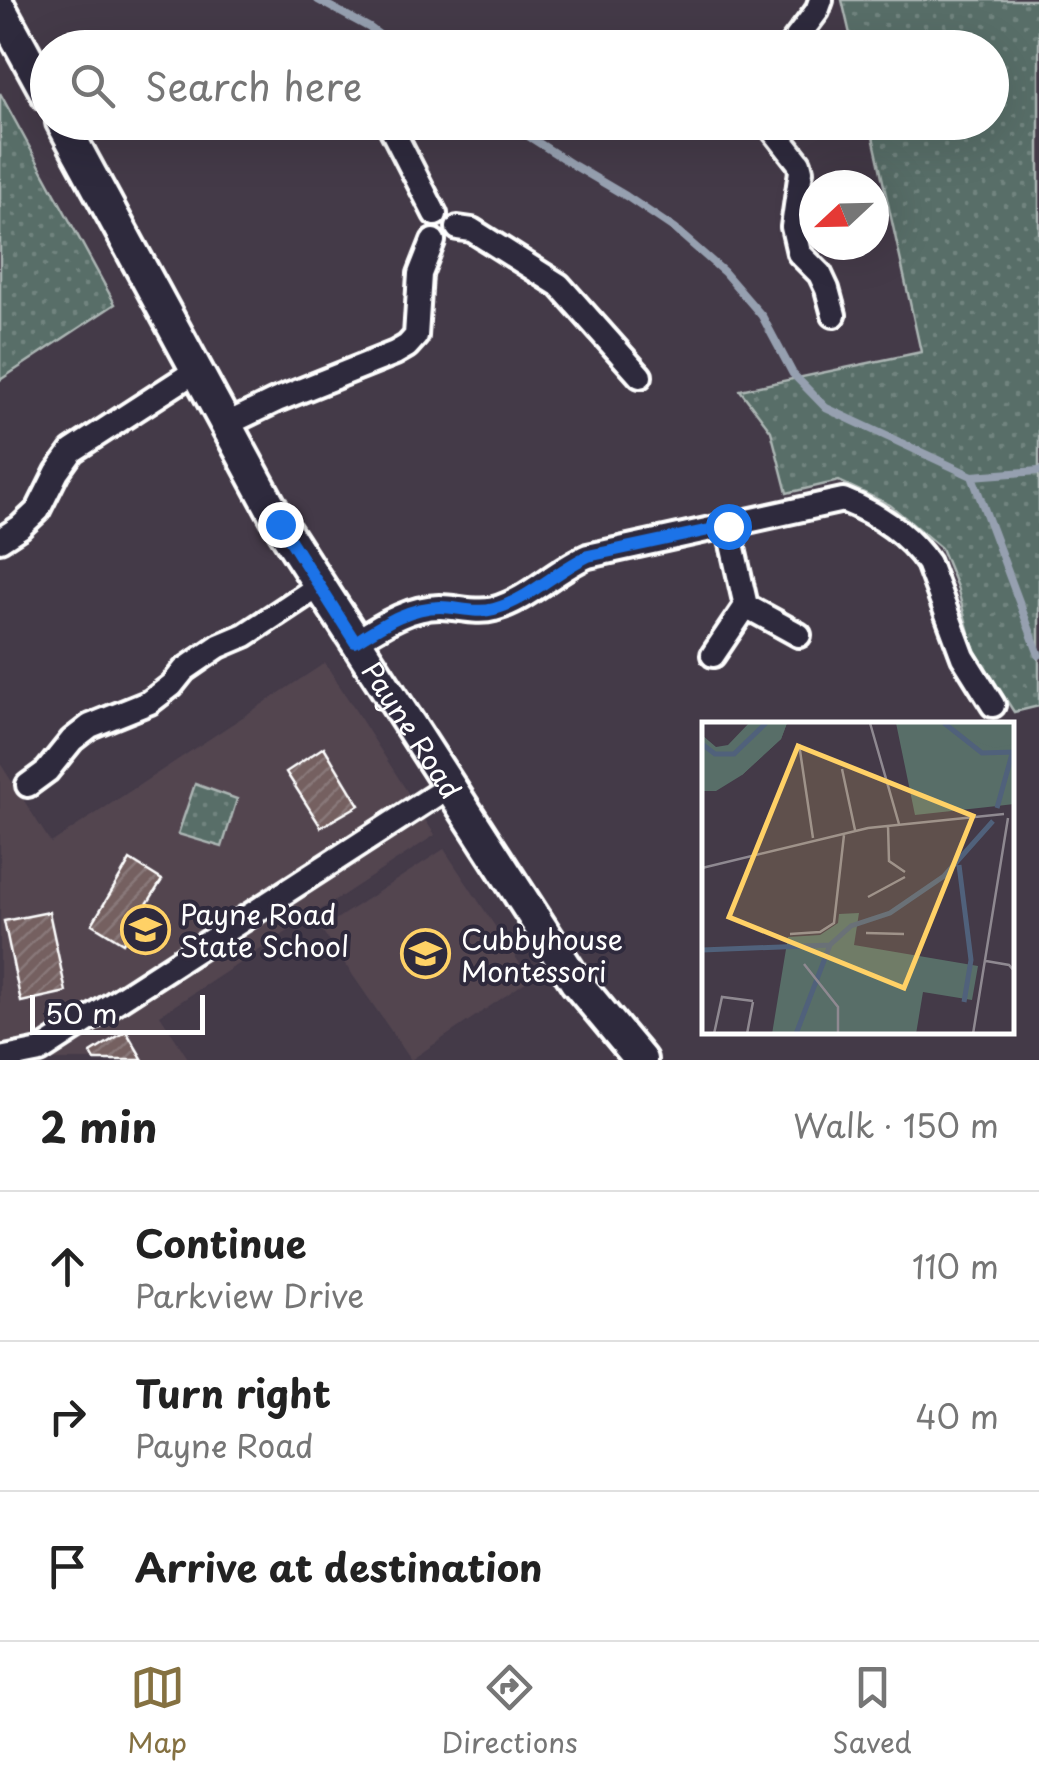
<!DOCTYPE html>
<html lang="en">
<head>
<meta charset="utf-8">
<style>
	body { margin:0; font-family:"Playpen Sans",sans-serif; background:#f2f2f2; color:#222 }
	.compass { position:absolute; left:799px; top:170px; width:90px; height:90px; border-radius:50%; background:#fff; box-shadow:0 10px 40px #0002; rotate:248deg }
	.scale { position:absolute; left:30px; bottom:25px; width:175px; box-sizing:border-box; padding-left:10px; border:5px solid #fff; border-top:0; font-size:28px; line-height:35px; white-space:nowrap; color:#fff; -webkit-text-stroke:8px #2f2a3d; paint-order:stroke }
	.stop { position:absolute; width:30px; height:30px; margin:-22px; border:8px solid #1a73e8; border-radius:50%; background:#fff }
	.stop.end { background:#1a73e8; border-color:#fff; box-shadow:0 2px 10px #0008 }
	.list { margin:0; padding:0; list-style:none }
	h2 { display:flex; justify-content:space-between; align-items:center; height:130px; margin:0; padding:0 40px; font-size:42px }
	h2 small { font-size:32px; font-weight:400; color:#767676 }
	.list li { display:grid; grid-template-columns:65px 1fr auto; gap:30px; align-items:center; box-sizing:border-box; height:150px; padding:0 40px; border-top:2px solid #e0e0e0 }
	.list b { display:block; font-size:38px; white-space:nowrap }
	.list p { margin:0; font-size:32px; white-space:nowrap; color:#767676 }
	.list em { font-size:32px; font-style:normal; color:#767676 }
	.icon { flex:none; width:55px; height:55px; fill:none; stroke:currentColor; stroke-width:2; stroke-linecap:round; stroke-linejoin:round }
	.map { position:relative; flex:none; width:1039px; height:1060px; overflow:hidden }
	.search { position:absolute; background:#fff; box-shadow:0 10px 40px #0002; left:30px; right:30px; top:30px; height:110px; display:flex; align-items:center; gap:25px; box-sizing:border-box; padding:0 35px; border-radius:55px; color:#767676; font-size:38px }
	.sheet { height:580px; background:#fff }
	nav { display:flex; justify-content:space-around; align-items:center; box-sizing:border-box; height:140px; border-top:2px solid #e0e0e0; background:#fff; font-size:28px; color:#767676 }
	nav a { display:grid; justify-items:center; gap:5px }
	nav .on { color:#857141 }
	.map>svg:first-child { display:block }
	.built { fill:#524550 }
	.park { fill:url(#park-dots); stroke:#acb6b4; stroke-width:2.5 }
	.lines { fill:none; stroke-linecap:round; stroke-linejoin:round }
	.stream { stroke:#96a0b0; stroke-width:8 }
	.building { fill:url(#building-hatch); stroke:#fff; stroke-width:2.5 }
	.minor-casing { stroke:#fff; stroke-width:30 }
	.major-casing { stroke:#fff; stroke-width:38 }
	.minor { stroke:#2f2a3d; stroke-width:22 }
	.major { stroke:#2f2a3d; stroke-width:30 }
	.route { stroke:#1a73e8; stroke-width:12 }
	.labels { text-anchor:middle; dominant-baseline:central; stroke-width:8; stroke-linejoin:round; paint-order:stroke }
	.street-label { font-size:28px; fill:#fff; stroke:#2f2a3d }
	.poi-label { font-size:28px; fill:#fff; stroke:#2f2a3d; text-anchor:start }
	.inset-river { fill:none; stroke:#50617b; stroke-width:5 }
	.inset-road { fill:none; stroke:#8f8991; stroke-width:2.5 }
	.view { fill:#ffd166; fill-opacity:0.15; stroke:#ffd166; stroke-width:5 }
	.inset-edge { fill:none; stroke:#fff; stroke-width:5 }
</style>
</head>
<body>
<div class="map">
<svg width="1039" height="1060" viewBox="0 0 1039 1060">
	<defs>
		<pattern id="park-dots" width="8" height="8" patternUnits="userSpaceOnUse" patternTransform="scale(2.5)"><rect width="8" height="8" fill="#586e68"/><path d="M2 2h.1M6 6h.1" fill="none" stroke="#71847f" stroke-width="1.8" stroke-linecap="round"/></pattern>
		<pattern id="building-hatch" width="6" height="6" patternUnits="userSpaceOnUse" patternTransform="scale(2.5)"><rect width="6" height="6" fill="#746061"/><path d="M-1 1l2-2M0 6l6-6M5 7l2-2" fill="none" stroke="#897879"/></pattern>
	</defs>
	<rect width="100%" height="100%" fill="#443a48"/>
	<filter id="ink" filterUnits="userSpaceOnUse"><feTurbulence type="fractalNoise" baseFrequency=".01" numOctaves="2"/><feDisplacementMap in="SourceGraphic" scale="20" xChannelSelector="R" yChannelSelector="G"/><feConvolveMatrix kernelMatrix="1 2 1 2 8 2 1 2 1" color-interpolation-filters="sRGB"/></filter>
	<g filter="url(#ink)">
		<path class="built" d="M325 663 435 835 160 1015 189 1060H0V763L51 843Z
			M444 849 530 979 411 1060 321 929Z"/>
		<path class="park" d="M842 0H1039V706L1014 712 973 648 957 587 941 548 890 505 839 481 787 493 771 431 740 390 921 352 870 123 992 122V48L853 47Z
			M0 93 115 304 0 380Z
			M195 784 237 799 222 847 178 834Z"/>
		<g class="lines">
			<path class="stream" d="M318 0 370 28 397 48
				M506 122 575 166 626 196 675 229 724 272 762 316 793 374 826 408 972 476 1039 471
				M972 476 1039 655"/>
		</g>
		<path class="building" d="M324 747 359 805 321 827 286 772Z
			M130 860 162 880 123 943 92 924Z
			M49 912 66 992 21 1002 4 921Z
			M126 1031 143 1060H95L91 1053Z"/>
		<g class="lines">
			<defs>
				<path id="minor" d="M789 48 817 11 821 0
					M388 122 435 214
					M767 122 799 163 801 171 793 227 799 253 820 274 827 289 834 315
					M458 228 472 230 559 285 640 376
					M225 425 277 400 395 353 407 346 416 336 420 274 433 241
					M728 526 746 606
					M0 540 20 527 38 510 57 472 72 451 197 370
					M355 642C381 626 408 607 440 607 457 607 477 614 494 609 528 600 555 570 588 556L843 500C876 513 908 534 928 563L963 657 993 705
					M713 655 746 606 799 635
					M28 785 47 771 72 740 90 726 150 702 172 685 184 670 219 646 245 635 319 586
					M0 1059 40 1051 448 787"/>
				<g id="major">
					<path d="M0 8 48 96"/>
					<path id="s1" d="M62 122 280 524 576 982 641 1060"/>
				</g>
			</defs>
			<use href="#minor" class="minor-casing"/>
			<use href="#major" class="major-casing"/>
			<use href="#minor" class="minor"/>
			<use href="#major" class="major"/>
		</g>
	</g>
	<g class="lines" filter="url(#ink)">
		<path class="route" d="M280 524 355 642C381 626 408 607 440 607 457 607 477 614 494 609 528 600 556 571 588 556L728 526"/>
	</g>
	<defs>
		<symbol id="school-ring" viewBox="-11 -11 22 22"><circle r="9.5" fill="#2f2a3d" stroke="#ffd166" stroke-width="1.5"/><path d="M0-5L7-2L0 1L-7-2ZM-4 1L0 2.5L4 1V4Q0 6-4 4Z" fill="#ffd166"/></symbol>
	</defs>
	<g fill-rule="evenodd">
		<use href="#school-ring" x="118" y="902" width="55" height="55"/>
		<use href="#school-ring" x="398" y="926" width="55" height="55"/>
	</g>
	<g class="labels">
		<g class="street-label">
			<text stroke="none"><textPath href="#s1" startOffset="702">Payne Road</textPath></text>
		</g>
		<g class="poi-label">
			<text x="180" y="913">Payne Road<tspan x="180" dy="32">State School</tspan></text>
			<text x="461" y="938">Cubbyhouse<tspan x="461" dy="32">Montessori</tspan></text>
		</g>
	</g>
	<g transform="translate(702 722)">
		<rect width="312" height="312" fill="#443a48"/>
		<path d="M47 1H85L79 17 40 53 0 48V13L14 25 26 23ZM242 1H312V82L295 84 310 31H280Z" fill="#586e68"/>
		<path d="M64 1H85L79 17 40 53 14 69H0V22L13 32H32ZM194 1H242L280 31H310L295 84 213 93ZM248 1H312V22L293 26 266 17ZM157 191 152 223 276 244 270 278 221 270 214 312H70L86 215 118 213 136 201 137 192Z" fill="#586e68"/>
		<path class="inset-river" d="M242 1 280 31 313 30M0 22 13 32H32L64 1M295 86 310 32M257 143 269 238 262 280M0 228 128 223M94 312 128 223 149 204 188 191 242 154 291 99"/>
		<path class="inset-road" d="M168 1 197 102M97 22 111 116M140 47 153 108M186 103 187 139 203 150M0 146 166 106 302 92M166 175 203 155M164 211 202 212M88 212 118 210 132 201 142 113M284 239 307 243 313 250M102 242 136 285V312M12 312 20 275 51 279M45 312 51 280M271 312 306 96"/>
		<path class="view" d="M96 24 271 94 202 266 27 195Z"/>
		<rect width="312" height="312" class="inset-edge"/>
	</g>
</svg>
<svg class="compass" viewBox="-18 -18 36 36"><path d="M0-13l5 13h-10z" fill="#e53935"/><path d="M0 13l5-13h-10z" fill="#767676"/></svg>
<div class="scale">50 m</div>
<div class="stop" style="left:728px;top:526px"></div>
<div class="stop end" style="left:280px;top:524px"></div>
<div class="search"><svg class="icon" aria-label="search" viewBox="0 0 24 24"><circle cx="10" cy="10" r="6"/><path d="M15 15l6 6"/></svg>Search here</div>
</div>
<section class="sheet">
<h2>2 min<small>Walk · 150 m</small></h2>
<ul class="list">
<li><svg class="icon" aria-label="ahead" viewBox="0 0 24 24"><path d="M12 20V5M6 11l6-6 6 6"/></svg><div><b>Continue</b><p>Parkview Drive</p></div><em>110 m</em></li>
<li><svg class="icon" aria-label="right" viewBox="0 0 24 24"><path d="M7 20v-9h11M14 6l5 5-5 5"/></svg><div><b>Turn right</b><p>Payne Road</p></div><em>40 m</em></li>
<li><svg class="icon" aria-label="arrive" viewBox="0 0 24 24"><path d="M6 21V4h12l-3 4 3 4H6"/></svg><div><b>Arrive at destination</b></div></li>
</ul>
</section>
<nav>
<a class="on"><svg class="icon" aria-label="map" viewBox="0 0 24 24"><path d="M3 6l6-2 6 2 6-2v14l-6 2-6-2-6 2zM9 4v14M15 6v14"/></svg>Map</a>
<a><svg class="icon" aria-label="directions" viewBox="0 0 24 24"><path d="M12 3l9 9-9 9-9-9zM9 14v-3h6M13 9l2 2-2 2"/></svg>Directions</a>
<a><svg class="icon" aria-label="saved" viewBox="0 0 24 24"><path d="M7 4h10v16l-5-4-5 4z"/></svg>Saved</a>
</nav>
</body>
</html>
